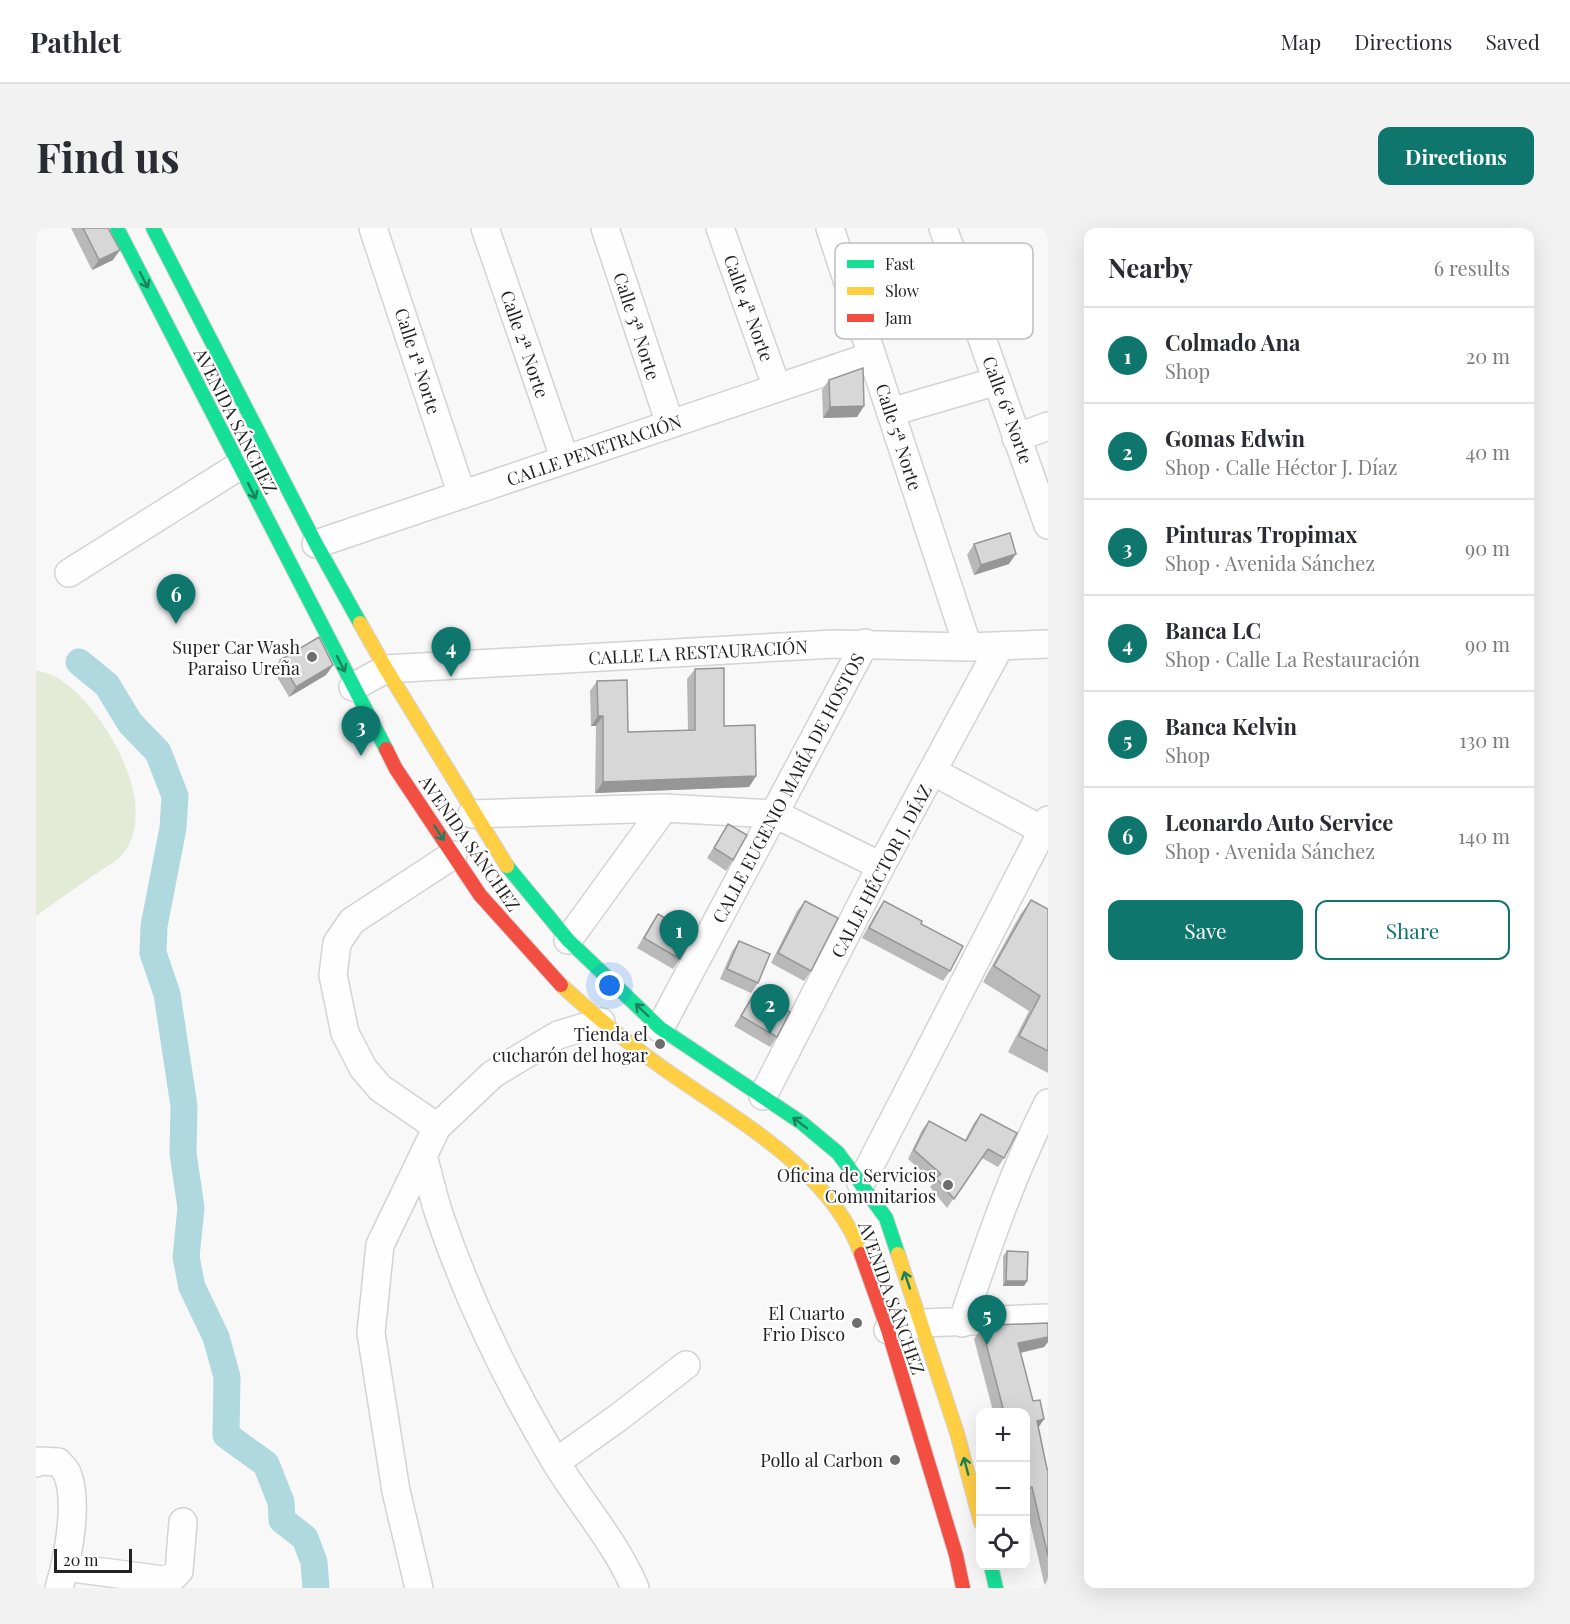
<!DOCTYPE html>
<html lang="en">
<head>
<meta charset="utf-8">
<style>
	body { margin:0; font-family:"Playfair Display",serif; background:#f2f2f3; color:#2b2b33 }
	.controls { position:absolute; right:18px; bottom:18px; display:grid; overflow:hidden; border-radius:12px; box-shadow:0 6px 24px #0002 }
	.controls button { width:54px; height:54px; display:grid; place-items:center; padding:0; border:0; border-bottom:2px solid #e1e1e2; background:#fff; color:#2b2b33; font:30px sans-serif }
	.scale { position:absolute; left:18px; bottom:15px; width:78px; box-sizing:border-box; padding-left:6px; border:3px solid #232324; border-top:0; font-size:16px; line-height:21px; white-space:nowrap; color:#232324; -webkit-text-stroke:4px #fff; paint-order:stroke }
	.you { position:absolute; left:574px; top:758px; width:21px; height:21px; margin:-15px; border:4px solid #fff; border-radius:50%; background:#1a73e8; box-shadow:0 0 0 9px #1a73e833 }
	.badge { display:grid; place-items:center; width:39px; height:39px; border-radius:50%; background:#0f766e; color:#fff; font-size:20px; font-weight:700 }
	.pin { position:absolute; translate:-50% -50px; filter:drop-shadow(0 2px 3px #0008) }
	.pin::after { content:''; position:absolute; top:32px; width:21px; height:18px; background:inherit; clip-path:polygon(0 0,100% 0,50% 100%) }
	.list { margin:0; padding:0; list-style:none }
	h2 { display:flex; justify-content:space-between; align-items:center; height:78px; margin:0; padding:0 24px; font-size:26px }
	h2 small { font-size:20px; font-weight:400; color:#7c7c81 }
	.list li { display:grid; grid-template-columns:39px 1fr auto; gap:18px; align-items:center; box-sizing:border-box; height:96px; padding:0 24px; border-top:2px solid #e1e1e2 }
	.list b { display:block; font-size:22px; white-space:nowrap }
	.list p { margin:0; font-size:20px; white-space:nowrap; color:#7c7c81 }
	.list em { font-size:20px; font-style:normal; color:#7c7c81 }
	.actions { display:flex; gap:12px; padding:18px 24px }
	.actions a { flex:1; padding:14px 0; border:2px solid #0f766e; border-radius:12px; text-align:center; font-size:21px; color:#0f766e }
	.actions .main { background:#0f766e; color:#fff }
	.icon { flex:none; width:33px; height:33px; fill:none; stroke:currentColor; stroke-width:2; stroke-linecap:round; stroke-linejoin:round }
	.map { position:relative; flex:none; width:1012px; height:1360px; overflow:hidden; border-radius:12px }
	header { display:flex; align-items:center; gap:36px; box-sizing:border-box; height:84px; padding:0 30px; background:#fff; border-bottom:2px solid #e1e1e2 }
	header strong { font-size:28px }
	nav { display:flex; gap:33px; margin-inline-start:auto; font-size:21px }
	.intro { display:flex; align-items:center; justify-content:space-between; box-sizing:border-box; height:144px; padding:0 36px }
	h1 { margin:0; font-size:42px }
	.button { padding:15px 27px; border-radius:12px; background:#0f766e; color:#fff; font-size:21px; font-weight:700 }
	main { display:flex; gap:36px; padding:0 36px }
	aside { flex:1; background:#fff; border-radius:12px; box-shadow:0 6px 24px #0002 }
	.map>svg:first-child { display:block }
	.grass { fill:#e3ead6 }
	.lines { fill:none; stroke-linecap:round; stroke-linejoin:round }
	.canal { stroke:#b0d8df; stroke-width:27 }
	.street-casing { stroke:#d3d3d4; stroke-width:30 }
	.fast-casing { stroke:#d3d3d4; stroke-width:16 }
	.slow-casing { stroke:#d3d3d4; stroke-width:16 }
	.jam-casing { stroke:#d3d3d4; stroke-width:16 }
	.street { stroke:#fefefe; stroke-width:27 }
	.fast { stroke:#16e098; stroke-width:14 }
	.slow { stroke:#ffcf43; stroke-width:14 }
	.jam { stroke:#f24e42; stroke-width:14 }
	.wall { fill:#b9b9ba }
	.shaded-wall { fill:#969697 }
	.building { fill:#d7d7d8; stroke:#969697; stroke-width:1.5 }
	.oneway { stroke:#1c825e }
	.poi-dot { fill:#6e6e6f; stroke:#fff; stroke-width:2 }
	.labels { text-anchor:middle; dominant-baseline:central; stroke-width:4.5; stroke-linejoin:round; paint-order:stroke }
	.street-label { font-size:18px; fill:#232324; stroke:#fff }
	.poi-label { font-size:18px; fill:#232324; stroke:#fff; text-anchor:end }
	.key { fill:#fff; stroke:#bdbdbd; stroke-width:1.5 }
	.key-label { font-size:16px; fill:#232324 }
</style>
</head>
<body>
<header>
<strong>Pathlet</strong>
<nav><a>Map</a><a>Directions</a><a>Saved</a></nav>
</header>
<div class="intro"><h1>Find us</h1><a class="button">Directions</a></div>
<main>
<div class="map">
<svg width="1012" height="1360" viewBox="0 0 1012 1360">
	<rect width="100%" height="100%" fill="#f8f8f9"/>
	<path class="grass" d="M0 442C7 445 16 446 22 450 67 478 127 578 86 627 81 634 70 638 64 643 42 658 21 673 0 688Z"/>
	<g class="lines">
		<path class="canal" d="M43 434 71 457 94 495 122 524 139 568 137 600 118 698 117 725 131 766 148 878 147 925 155 980 150 1029 156 1059 180 1109 191 1149 190 1207 230 1236 245 1274 246 1292 269 1310 278 1334 280 1360"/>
		<defs>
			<path id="street" d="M337 0 426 267
				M449 0 529 232
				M569 0 634 196
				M684 0 741 160
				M794 0 932 419
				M907 0 1012 297
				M855 184 961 153
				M980 210 1012 198
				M280 316 836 128
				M33 345 203 238
				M317 459 350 441 798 416 932 419 1012 416
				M898 544 1012 605
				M436 586 628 580 739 586 845 638
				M532 712 628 580
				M624 800 829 415
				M727 868 845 638 964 418
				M401 899 344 860 327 840 309 805 297 747 301 715 316 693 417 627
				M387 928C393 948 397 969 404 989 433 1074 473 1156 519 1233 545 1276 579 1313 599 1360
				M825 955 1012 592
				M926 1095C951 1020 976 946 1012 875
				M852 1102 886 1095 1012 1090
				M520 1234 583 1189 650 1137
				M0 1235 3 1233 22 1234C25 1237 29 1241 31 1245 43 1274 32 1330 23 1360
				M29 1339 127 1352 137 1349 143 1343 147 1294
				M383 1360 360 1263 335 1105 344 1017 401 899 457 846 522 807 565 794"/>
			<path id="fast" d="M81 0 350 521
				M117 0 280 316 324 395
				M471 638 532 712 624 800 766 895 802 925 850 990 862 1026
				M955 1338 960 1360"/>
			<path id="slow" d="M324 395 350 441 471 638
				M525 757C557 786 589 813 624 838 694 888 795 941 825 1026
				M862 1026 921 1205 945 1295"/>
			<path id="jam" d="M350 521 360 541 444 667 525 757
				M825 1026 852 1102 920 1327 927 1360"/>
		</defs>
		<use href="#street" class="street-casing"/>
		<use href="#fast" class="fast-casing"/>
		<use href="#slow" class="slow-casing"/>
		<use href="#jam" class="jam-casing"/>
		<use href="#street" class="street"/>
		<use href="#fast" class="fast"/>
		<use href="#slow" class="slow"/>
		<use href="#jam" class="jam"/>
	</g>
	<path class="wall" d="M35 0H72L77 32 56 42Z
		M793 152 828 178 821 189 787 190 786 162Z
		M938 316 973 336 938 347 931 327Z
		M244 432 297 437 290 447 253 469 237 442Z
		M659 441 688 498 720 548 713 559 559 565 560 498H555L554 463 561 453 592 504 652 502 651 451Z
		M692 596 697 632 690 643 671 630Z
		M995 672 1012 681V845L972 824 993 783 947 754 984 687Z
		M769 673 775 743 768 753 735 735 761 683Z
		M848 673 885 696 914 743 907 753 826 710 841 683Z
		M622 686 644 731 637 741 601 720 615 696Z
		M703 713 722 755 715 765 684 751 696 723Z
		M719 764 741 809 734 819 698 798Z
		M945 886 968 930 962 939 946 930 911 980 894 959 898 954 872 931 886 902 893 893 929 912 938 895Z
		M971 1023 991 1053 988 1058H967V1028Z
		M1012 1095V1114L1008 1119 985 1125 997 1173 1008 1191 1002 1200 1011 1241H1012V1358L1009 1359 990 1277V1185H956L957 1183 938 1111 946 1100Z"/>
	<path class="shaded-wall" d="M84 22 77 32 56 42 63 32Z
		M828 178 821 189 787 190 794 179Z
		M980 326 973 336 938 347 945 337Z
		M297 437 290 447 253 469 260 459Z
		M562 488H567L560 498H555Z
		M720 548 713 559 559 565 567 554Z
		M970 1053H991L988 1058H967Z
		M1012 1109V1114L1008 1119 974 1127 982 1115Z
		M1008 1191 1000 1203 1001 1193Z
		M996 1259 990 1268V1260Z"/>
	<path class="building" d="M47 0H72L84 22 63 32Z
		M827 140 828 178 794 179 793 152Z
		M974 305 980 326 945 337 938 316Z
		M283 409 297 437 260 459 244 432Z
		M688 440V498L719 497 720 548 567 554V488H562L561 453 591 452 592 504 659 502V441Z
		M692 596 711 607 697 632 678 620Z
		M995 672 1012 681V823L983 808 1004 768 958 738Z
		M769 673 802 690 775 743 742 725Z
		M848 673 886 693 885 696 927 718 914 743 833 700Z
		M622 686 658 707 644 731 608 710Z
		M703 713 734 726 722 755 691 741Z
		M719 764 754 784 741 809 705 788Z
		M945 886 981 905 968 930 952 921 918 971 900 950 905 946 878 922 893 893 930 913Z
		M971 1023 992 1024 991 1053H970Z
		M1012 1095V1109L982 1115 997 1173 1004 1172 1008 1191 1001 1193 1011 1241H1012V1328L996 1259 990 1260V1185H958L957 1182 967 1180 946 1100 957 1097Z"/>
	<defs><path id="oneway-shaft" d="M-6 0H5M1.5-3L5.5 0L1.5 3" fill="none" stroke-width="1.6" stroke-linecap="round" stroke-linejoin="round" transform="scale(1.5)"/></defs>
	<g class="oneway">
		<use href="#oneway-shaft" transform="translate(108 52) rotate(63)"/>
		<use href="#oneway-shaft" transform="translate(216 263) rotate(63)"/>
		<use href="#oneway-shaft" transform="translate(305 436) rotate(63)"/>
		<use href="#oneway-shaft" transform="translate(403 605) rotate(57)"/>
		<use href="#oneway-shaft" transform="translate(606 782) rotate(-136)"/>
		<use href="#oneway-shaft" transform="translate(764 895) rotate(-143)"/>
		<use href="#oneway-shaft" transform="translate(871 1052) rotate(-109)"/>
		<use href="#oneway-shaft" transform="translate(930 1238) rotate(-105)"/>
	</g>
	<g class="poi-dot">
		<circle cx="276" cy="429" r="6"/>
		<circle cx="624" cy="816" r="6"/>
		<circle cx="912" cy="957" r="6"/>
		<circle cx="821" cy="1095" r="6"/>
		<circle cx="859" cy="1232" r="6"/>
	</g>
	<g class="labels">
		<g class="street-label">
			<text transform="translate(713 80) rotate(70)">Calle 4ª Norte</text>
			<text transform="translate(601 98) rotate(72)">Calle 3ª Norte</text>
			<text transform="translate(489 116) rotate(71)">Calle 2ª Norte</text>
			<text transform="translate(382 133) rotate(72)">Calle 1ª Norte</text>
			<text transform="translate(972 182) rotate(70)">Calle 6ª Norte</text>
			<text transform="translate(200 193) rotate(63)">AVENIDA SÁNCHEZ</text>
			<text transform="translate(863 209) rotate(72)">Calle 5ª Norte</text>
			<text transform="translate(558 222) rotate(-19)">CALLE PENETRACIÓN</text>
			<text transform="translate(662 424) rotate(-3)">CALLE LA RESTAURACIÓN</text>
			<text transform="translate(752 560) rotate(-62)">CALLE EUGENIO MARÍA DE HOSTOS</text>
			<text transform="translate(434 615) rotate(55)">AVENIDA SÁNCHEZ</text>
			<text transform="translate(845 643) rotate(-62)">CALLE HÉCTOR J. DÍAZ</text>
			<text transform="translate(856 1070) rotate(70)">AVENIDA SÁNCHEZ</text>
		</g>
		<g class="poi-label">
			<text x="264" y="419">Super Car Wash<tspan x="264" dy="21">Paraiso Ureña</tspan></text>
			<text x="612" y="806">Tienda el<tspan x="612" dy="21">cucharón del hogar</tspan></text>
			<text x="900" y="947">Oficina de Servicios<tspan x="900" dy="21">Comunitarios</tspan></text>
			<text x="809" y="1085">El Cuarto<tspan x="809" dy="21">Frio Disco</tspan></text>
			<text x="847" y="1232">Pollo al Carbon</text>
		</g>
	</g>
	<rect x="799" y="15" width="198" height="96" rx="9" class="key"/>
	<rect x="811" y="32" width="27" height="8" fill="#16e098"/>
	<rect x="811" y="59" width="27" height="8" fill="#ffcf43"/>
	<rect x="811" y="86" width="27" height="8" fill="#f24e42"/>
	<g class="key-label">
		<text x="849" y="42">Fast</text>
		<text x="849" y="69">Slow</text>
		<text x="849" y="96">Jam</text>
	</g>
</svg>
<div class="controls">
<button>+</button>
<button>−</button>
<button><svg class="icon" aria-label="locate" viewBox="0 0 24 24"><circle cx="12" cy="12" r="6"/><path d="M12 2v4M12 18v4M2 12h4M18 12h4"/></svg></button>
</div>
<div class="scale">20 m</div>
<div class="you"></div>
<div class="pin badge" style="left:643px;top:732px">1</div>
<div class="pin badge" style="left:734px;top:806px">2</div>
<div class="pin badge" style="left:325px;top:528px">3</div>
<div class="pin badge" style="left:415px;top:449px">4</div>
<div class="pin badge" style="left:951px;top:1117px">5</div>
<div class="pin badge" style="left:140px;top:396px">6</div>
</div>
<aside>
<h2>Nearby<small>6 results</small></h2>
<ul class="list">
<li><span class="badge">1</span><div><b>Colmado Ana</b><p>Shop</p></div><em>20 m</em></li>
<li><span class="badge">2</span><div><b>Gomas Edwin</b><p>Shop · Calle Héctor J. Díaz</p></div><em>40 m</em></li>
<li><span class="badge">3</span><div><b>Pinturas Tropimax</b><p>Shop · Avenida Sánchez</p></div><em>90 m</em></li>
<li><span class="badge">4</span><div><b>Banca LC</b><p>Shop · Calle La Restauración</p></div><em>90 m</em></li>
<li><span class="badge">5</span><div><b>Banca Kelvin</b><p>Shop</p></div><em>130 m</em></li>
<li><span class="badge">6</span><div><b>Leonardo Auto Service</b><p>Shop · Avenida Sánchez</p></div><em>140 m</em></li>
</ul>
<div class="actions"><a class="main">Save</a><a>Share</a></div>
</aside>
</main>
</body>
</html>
